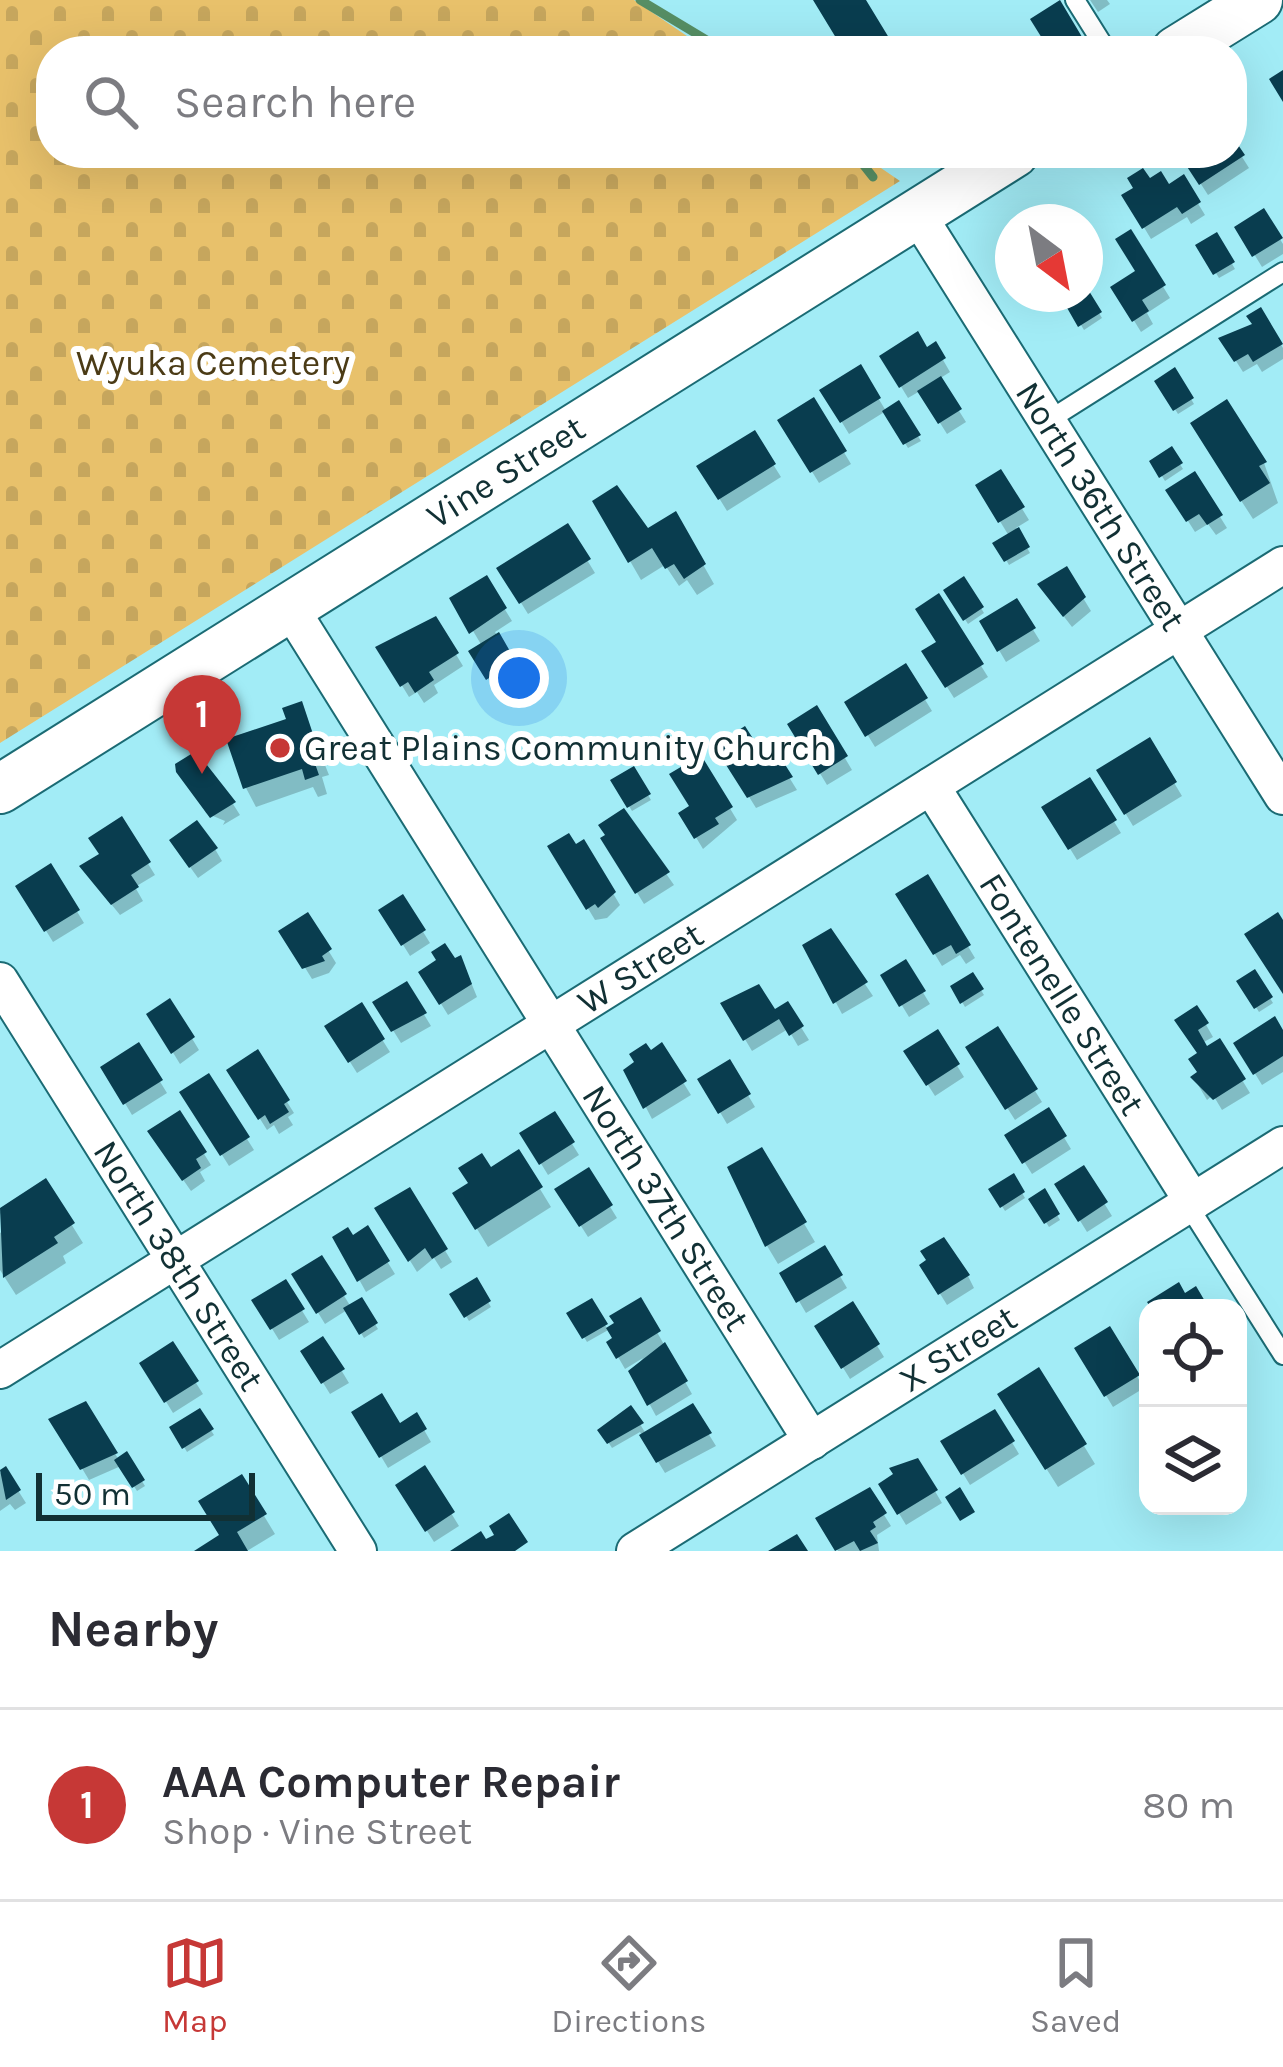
<!DOCTYPE html>
<html lang="en">
<head>
<meta charset="utf-8">
<style>
	body { margin:0; font-family:Karla,sans-serif; background:#f7f7f7; color:#2b2b33 }
	.controls { position:absolute; right:36px; bottom:36px; display:grid; overflow:hidden; border-radius:24px; box-shadow:0 12px 48px #0002 }
	.controls button { width:108px; height:108px; display:grid; place-items:center; padding:0; border:0; border-bottom:3px solid #e1e1e2; background:#fff; color:#2b2b33; font:60px sans-serif }
	.compass { position:absolute; left:995px; top:204px; width:108px; height:108px; border-radius:50%; background:#fff; box-shadow:0 12px 48px #0002; rotate:148deg }
	.scale { position:absolute; left:36px; bottom:30px; width:219px; box-sizing:border-box; padding-left:12px; border:6px solid #113034; border-top:0; font-size:33px; line-height:42px; white-space:nowrap; color:#113034; -webkit-text-stroke:9px #fff; paint-order:stroke }
	.you { position:absolute; left:519px; top:678px; width:42px; height:42px; margin:-30px; border:9px solid #fff; border-radius:50%; background:#1a73e8; box-shadow:0 0 0 18px #1a73e833 }
	.badge { display:grid; place-items:center; width:78px; height:78px; border-radius:50%; background:#c63836; color:#fff; font-size:39px; font-weight:700 }
	.pin { position:absolute; translate:-50% -99px; filter:drop-shadow(0 3px 6px #0008) }
	.pin::after { content:''; position:absolute; top:63px; width:42px; height:36px; background:inherit; clip-path:polygon(0 0,100% 0,50% 100%) }
	.list { margin:0; padding:0; list-style:none }
	h2 { display:flex; justify-content:space-between; align-items:center; height:156px; margin:0; padding:0 48px; font-size:51px }
	h2 small { font-size:39px; font-weight:400; color:#7c7c81 }
	.list li { display:grid; grid-template-columns:78px 1fr auto; gap:36px; align-items:center; box-sizing:border-box; height:192px; padding:0 48px; border-top:3px solid #e1e1e2 }
	.list b { display:block; font-size:45px; white-space:nowrap }
	.list p { margin:0; font-size:39px; white-space:nowrap; color:#7c7c81 }
	.list em { font-size:39px; font-style:normal; color:#7c7c81 }
	.icon { flex:none; width:66px; height:66px; fill:none; stroke:currentColor; stroke-width:2; stroke-linecap:round; stroke-linejoin:round }
	.map { position:relative; flex:none; width:1283px; height:1551px; overflow:hidden }
	.search { position:absolute; background:#fff; box-shadow:0 12px 48px #0002; left:36px; right:36px; top:36px; height:132px; display:flex; align-items:center; gap:30px; box-sizing:border-box; padding:0 42px; border-radius:48px; color:#7c7c81; font-size:45px }
	.sheet { height:348px; background:#fff }
	nav { display:flex; justify-content:space-around; align-items:center; box-sizing:border-box; height:168px; border-top:3px solid #e1e1e2; background:#fff; font-size:33px; color:#7c7c81 }
	nav a { display:grid; justify-items:center; gap:6px }
	nav .on { color:#c63836 }
	.map>svg:first-child { display:block }
	.cemetery { fill:url(#cemetery-stones) }
	.shadow { fill:#0003 }
	.lines { fill:none; stroke-linecap:round; stroke-linejoin:round }
	.stream { stroke:#568e64; stroke-width:9 }
	.building { fill:#093d4f }
	.service-casing { stroke:#1b6b74; stroke-width:22 }
	.minor-casing { stroke:#1b6b74; stroke-width:40 }
	.secondary-casing { stroke:#1b6b74; stroke-width:52 }
	.service { stroke:#fff; stroke-width:18 }
	.minor { stroke:#fff; stroke-width:36 }
	.secondary { stroke:#fff; stroke-width:48 }
	.poi-dot { fill:#c63836; stroke:#fff; stroke-width:4.5 }
	.labels { text-anchor:middle; dominant-baseline:central; stroke-width:12; stroke-linejoin:round; paint-order:stroke }
	.park-label { font-size:36px; fill:#4b3b16; stroke:#fff }
	.street-label { font-size:36px; fill:#113034; stroke:#fff }
	.poi-label { font-size:36px; fill:#113034; stroke:#fff; text-anchor:start }
</style>
</head>
<body>
<div class="map">
<svg width="1283" height="1551" viewBox="0 0 1283 1551">
	<defs>
		<pattern id="cemetery-stones" width="16" height="16" patternUnits="userSpaceOnUse" patternTransform="scale(3)"><rect width="16" height="16" fill="#e8c16b"/><path d="M2 7V4a2 2 0 0 1 4 0v3zM10 15v-3a2 2 0 0 1 4 0v3z" fill="#c6a65d"/></pattern>
	</defs>
	<rect width="100%" height="100%" fill="#a2ecf6"/>
	<path class="cemetery" d="M0 0H634L709 51H51V153H859L900 181 0 743Z"/>
	<path class="shadow" d="M1090 0H1107L1110 4 1098 12Z
		M1232 141 1249 168 1208 195 1181 153H1232Z
		M1183 179 1205 215 1191 224 1187 217 1151 239 1125 196 1149 182 1168 188Z
		M1263 212 1283 244V254L1262 267 1238 228Z
		M1130 233 1170 298 1147 313 1153 324 1141 332 1114 288 1139 272Z
		M1216 236 1235 269 1219 278 1199 246Z
		M1088 295 1102 318 1084 330 1070 307Z
		M1260 311 1283 348V359L1262 372 1257 364 1243 372 1222 339 1255 326Z
		M935 346 950 372 939 379 966 422 947 434 920 391 908 398 883 357Z
		M860 368 886 411 849 434 823 391Z
		M1174 371 1194 404 1178 414 1158 382Z
		M813 401 851 464 819 483 781 421Z
		M898 405 921 441 908 448 886 412Z
		M754 434 781 477 727 511 700 467Z
		M1204 443 1264 463 1278 503 1253 519Z
		M1171 450 1183 469 1165 481 1153 462Z
		M1000 473 1029 520 1016 528 1030 553 1009 565 997 544 1009 536 979 487Z
		M1194 475 1227 528 1216 535 1208 524 1195 532 1169 491Z
		M596 502 647 532 675 515 714 584 697 595 687 580 679 586 665 565 641 580Z
		M567 527 595 573 528 614 500 569Z
		M1066 570 1091 611 1072 627 1048 596Z
		M486 579 512 621 495 632 520 673 495 690 472 652 482 646 454 599Z
		M964 580 984 613 968 624 947 591Z
		M938 597 988 677 954 698 925 652 939 643Z
		M1016 602 1040 641 1006 662 983 623Z
		M435 620 463 666 434 685 438 693 424 703 417 692 409 697 379 648Z
		M905 667 932 711 875 747 848 703Z
		M301 705 329 775 322 777 327 794 318 797 313 787 256 807 246 788Z
		M816 709 852 770 827 785 791 725Z
		M1149 741 1182 796 1133 826 1100 771Z
		M718 747 763 760 774 753 797 790 756 808Z
		M700 759 737 820 703 849 682 814 693 808Z
		M179 765 233 804 240 815 223 825 225 821 206 813Z
		M633 770 651 800 632 811 614 781Z
		M1089 781 1121 833 1077 860 1045 808Z
		M623 812 674 885 644 904 604 839Z
		M121 820 155 875 135 887 143 901 120 915 90 878Z
		M583 843 620 905 607 918 595 920 551 847Z
		M215 849 222 861 198 878 180 853Z
		M50 867 84 923 53 942 19 887Z
		M927 878 975 958 966 964 960 955 942 966 899 895Z
		M402 898 430 943 410 956 382 911Z
		M307 916 336 963 329 973 312 979 283 932Z
		M830 932 873 996 842 1014 806 946Z
		M905 963 930 1004 909 1017 884 976Z
		M466 970 477 997 448 1015 422 973Z
		M1254 973 1273 1003 1259 1012 1240 982Z
		M972 976 984 995 965 1007 954 988Z
		M406 985 431 1026 401 1043 376 1003Z
		M170 1002 199 1050 180 1064 150 1015Z
		M724 1004 774 1013 787 1005 809 1040 798 1046 788 1029 752 1051Z
		M361 1006 390 1052 357 1073 328 1027Z
		M1197 1009 1213 1037 1202 1043 1206 1050 1219 1042 1250 1093 1222 1110 1213 1095 1207 1100 1194 1078 1201 1074 1200 1055 1185 1033Z
		M997 1030 1042 1102 1015 1120 969 1048Z
		M937 1033 964 1077 935 1096 907 1052Z
		M1283 1036V1072L1262 1085 1237 1044Z
		M138 1046 167 1093 132 1115 104 1068Z
		M661 1047 691 1095 652 1119 627 1071Z
		M257 1054 294 1113 288 1117 293 1125 279 1134 274 1125 267 1130 230 1071Z
		M729 1063 755 1107 727 1124 701 1080Z
		M208 1077 254 1150 229 1166 183 1093Z
		M1048 1111 1071 1149 1032 1174 1008 1136Z
		M179 1114 211 1165 200 1172 205 1181 191 1191 158 1144Z
		M554 1115 579 1155 548 1175 523 1134Z
		M761 1151 815 1242 778 1264 755 1226 760 1223Z
		M518 1153 551 1207 488 1247 456 1194Z
		M1083 1169 1112 1216 1087 1232 1058 1185Z
		M588 1171 617 1218 588 1237 558 1190Z
		M1013 1177 1025 1198 1005 1211 992 1190Z
		M45 1182 83 1243 63 1256 66 1263 16 1295 0 1270V1233L6 1229 0 1212Z
		M409 1191 452 1262 441 1269 434 1258 417 1272 378 1209Z
		M1044 1193 1060 1220 1049 1227 1032 1200Z
		M367 1229 395 1274 366 1292 336 1238 352 1239Z
		M824 1249 847 1288 806 1313 783 1274Z
		M321 1259 351 1307 361 1301 378 1329 364 1338 347 1310 325 1324 295 1275Z
		M923 1266 968 1276 974 1288 947 1305Z
		M476 1281 491 1307 469 1321 453 1295Z
		M285 1283 309 1322 279 1340 255 1301Z
		M591 1302 608 1330 640 1302 692 1394 656 1416 632 1372 643 1358 625 1369 610 1343 616 1339 610 1329 587 1342 570 1314Z
		M852 1305 884 1357 850 1379 818 1327Z
		M1109 1330 1144 1388 1113 1407 1078 1349Z
		M323 1340 349 1383 330 1394 304 1352Z
		M172 1345 203 1394 173 1413 143 1364Z
		M85 1405 119 1460 126 1456 145 1486 137 1491 121 1466 89 1480 53 1420Z
		M692 1407 716 1446 665 1473 640 1432 612 1448 601 1431 631 1409 646 1434Z
		M199 1412 214 1435 187 1452 173 1428Z
		M355 1413 399 1427 416 1416 431 1442 388 1468Z
		M994 1413 1019 1454 970 1485 944 1442Z
		M1011 1413 1084 1446 1095 1464 1058 1487Z
		M917 1461 942 1503 906 1525 882 1485Z
		M424 1469 459 1526 434 1542 399 1486Z
		M5 1470 26 1503 15 1510 10 1504 0 1511V1473Z
		M241 1478 275 1534 247 1551H200L222 1537Z
		M869 1491 891 1526 877 1535 879 1551H838L819 1520Z"/>
	<g class="lines">
		<path class="stream" d="M640 0 725 51
			M854 153 873 177"/>
	</g>
	<path class="building" d="M813 0H866L897 51H844Z
		M1060 0 1085 42 1074 51H1050L1030 19Z
		M1283 70V102L1269 79Z
		M1232 136 1245 155 1199 185 1178 153H1232Z
		M1143 168 1150 178 1161 171 1169 184 1184 174 1201 202 1182 214 1177 207 1142 229 1121 195 1133 188 1127 178Z
		M1264 208 1283 238 1252 257 1234 227Z
		M1131 229 1166 285 1142 300 1149 311 1132 322 1110 287 1135 271 1115 239Z
		M1217 232 1235 262 1213 275 1195 245Z
		M1089 291 1102 312 1078 327 1066 306Z
		M1261 307 1283 344 1253 362 1248 354 1234 362 1218 338 1252 324 1246 316Z
		M918 331 927 347 936 341 946 358 899 388 879 356Z
		M861 364 881 398 840 423 819 390Z
		M1175 367 1194 398 1173 411 1154 381Z
		M941 376 962 409 938 424 917 391Z
		M814 397 847 451 810 473 777 420Z
		M1227 399 1267 462 1259 466 1270 483 1240 502 1190 423Z
		M899 400 921 435 903 445 882 411Z
		M755 430 776 464 718 500 696 466Z
		M1172 446 1183 463 1159 478 1149 461Z
		M1001 469 1025 507 998 523 975 485Z
		M1195 471 1223 515 1207 525 1199 514 1186 522 1165 490Z
		M617 485 648 528 676 511 706 564 684 579 674 564 665 569 652 548 628 563 592 501Z
		M568 523 591 559 519 604 496 568Z
		M1019 527 1030 547 1004 562 992 543Z
		M1067 566 1086 597 1063 617 1037 584Z
		M487 575 507 608 469 634 449 598Z
		M964 576 984 607 963 621 943 590Z
		M939 593 984 664 945 688 921 651 936 642 915 609Z
		M1017 598 1036 628 997 652 979 621Z
		M436 616 459 653 429 672 434 680 415 693 408 682 400 687 375 647Z
		M499 632 515 660 486 680 468 651Z
		M906 663 928 698 865 737 844 702Z
		M302 701 320 755 313 758 319 775 305 780 302 769 243 789 226 739 286 719 282 708Z
		M817 705 848 756 818 775 787 724Z
		M745 726 764 756 775 749 793 777 747 798 714 746Z
		M1150 737 1177 782 1124 815 1096 770Z
		M196 751 236 802 210 818 176 772 175 764Z
		M701 755 733 807 715 818 719 824 694 839 678 813 689 806 669 774Z
		M634 766 651 794 627 808 610 780Z
		M1090 777 1117 820 1068 850 1041 807Z
		M624 808 670 872 635 894 600 838 605 835 598 825Z
		M122 816 151 862 131 875 139 887 111 905 79 866 99 854 88 838Z
		M197 820 218 848 189 868 169 840Z
		M569 833 576 844 584 839 616 892 598 908 595 904 586 910 547 846Z
		M51 863 80 910 44 932 15 886Z
		M928 874 971 945 956 954 951 945 933 955 895 894Z
		M403 894 426 930 401 946 378 910Z
		M308 912 332 949 322 956 325 961 302 969 278 931Z
		M1278 912 1283 920V994L1244 934Z
		M831 928 868 982 833 1004 802 945Z
		M445 943 455 958 461 955 472 984 439 1005 418 972 436 960 431 952Z
		M906 959 926 991 899 1007 880 975Z
		M1255 969 1273 997 1254 1009 1236 981Z
		M973 972 984 989 960 1004 950 986Z
		M407 981 427 1013 391 1032 372 1002Z
		M759 984 775 1009 788 1001 804 1026 789 1036 779 1019 743 1041 720 1003Z
		M170 998 195 1037 171 1054 146 1014Z
		M362 1002 385 1039 348 1063 324 1026Z
		M1197 1005 1209 1023 1198 1030 1207 1046 1220 1038 1246 1079 1213 1100 1190 1077 1197 1072 1188 1059 1197 1053 1174 1020Z
		M1275 1016 1283 1030V1056L1253 1075 1233 1043Z
		M998 1026 1038 1089 1005 1110 965 1047Z
		M938 1029 960 1064 926 1086 903 1051Z
		M139 1042 163 1080 123 1105 100 1067Z
		M662 1042 687 1081 643 1109 623 1070 634 1062 629 1054 646 1043 651 1050Z
		M258 1049 290 1100 284 1104 289 1112 270 1124 265 1115 258 1120 226 1070Z
		M730 1059 751 1094 718 1114 697 1079Z
		M209 1073 250 1137 220 1156 179 1092Z
		M1049 1107 1067 1136 1022 1164 1004 1135Z
		M180 1110 207 1152 196 1159 201 1168 182 1181 147 1131Z
		M555 1111 575 1142 539 1165 519 1133Z
		M762 1147 807 1222 765 1247 727 1167Z
		M519 1149 543 1187 475 1230 452 1193 468 1183 458 1168 482 1153 491 1167Z
		M1084 1165 1108 1202 1078 1222 1054 1184Z
		M589 1167 613 1205 579 1227 554 1189Z
		M1014 1173 1025 1192 1000 1208 988 1189Z
		M46 1178 75 1223 54 1237 58 1243 3 1278 0 1208Z
		M410 1187 448 1249 432 1259 425 1248 408 1262 374 1208Z
		M1045 1188 1060 1214 1044 1224 1028 1199Z
		M368 1225 390 1261 357 1282 332 1237 348 1227 353 1235Z
		M944 1237 970 1275 938 1295 919 1265 926 1260 920 1251Z
		M825 1245 843 1275 796 1303 779 1273Z
		M322 1255 347 1294 316 1314 291 1274Z
		M477 1277 491 1301 464 1318 449 1294Z
		M286 1279 305 1309 270 1330 251 1300Z
		M1179 1282 1185 1293 1196 1286 1209 1308H1151L1147 1302Z
		M362 1297 378 1323 359 1335 343 1308Z
		M641 1297 661 1331 616 1359 606 1342 612 1338 606 1328 614 1323 609 1316Z
		M592 1298 608 1324 582 1339 566 1313Z
		M853 1301 880 1344 841 1369 814 1326Z
		M1110 1326 1140 1375 1104 1397 1074 1348Z
		M323 1336 345 1369 321 1384 300 1351Z
		M173 1341 199 1381 164 1403 139 1363Z
		M665 1342 688 1381 647 1406 628 1371Z
		M1039 1367 1087 1444 1045 1470 997 1394Z
		M382 1393 400 1423 417 1412 427 1429 379 1458 351 1412Z
		M86 1401 118 1453 80 1470 48 1419Z
		M693 1403 712 1433 656 1463 639 1435Z
		M631 1405 644 1423 607 1444 597 1430Z
		M200 1408 214 1429 182 1449 169 1427Z
		M995 1409 1015 1441 961 1475 940 1441Z
		M127 1451 145 1480 132 1488 114 1460Z
		M918 1458 938 1490 897 1515 878 1484 893 1474 889 1468Z
		M425 1465 455 1512 425 1532 395 1485Z
		M6 1466 21 1490 6 1500 0 1470Z
		M242 1474 267 1514 237 1532 248 1551H194L219 1535 198 1501Z
		M870 1487 887 1513 873 1522 876 1527 870 1531 878 1543 860 1551 854 1541 835 1551 815 1518Z
		M960 1487 975 1512 960 1521 945 1497Z
		M509 1513 528 1542 515 1551H450L481 1531 486 1539 494 1535 489 1526Z
		M797 1534 808 1551H768Z"/>
	<g class="lines">
		<defs>
			<path id="service" d="M1075 0 1107 51
				M1049 420 1283 272
				M1188 1205 1283 1355"/>
			<g id="minor">
				<path id="s1" d="M917 214 1283 796"/>
				<path id="s2" d="M290 608 812 1441"/>
				<path id="s3" d="M931 786 1193 1202"/>
				<path id="s4" d="M0 981 358 1551"/>
				<path id="s5" d="M0 1370 1283 565"/>
				<path id="s6" d="M635 1551 1283 1145"/>
			</g>
			<g id="secondary">
				<path d="M1176 51 1258 0"/>
				<path id="s7" d="M0 789 1014 153"/>
			</g>
		</defs>
		<use href="#service" class="service-casing"/>
		<use href="#minor" class="minor-casing"/>
		<use href="#secondary" class="secondary-casing"/>
		<use href="#service" class="service"/>
		<use href="#minor" class="minor"/>
		<use href="#secondary" class="secondary"/>
	</g>
	<circle class="poi-dot" cx="280" cy="748" r="12"/>
	<g class="labels">
		<g class="park-label">
			<text x="213" y="363">Wyuka Cemetery</text>
		</g>
		<g class="street-label">
			<text stroke="none"><textPath href="#s7" startOffset="597">Vine Street</textPath></text>
			<text stroke="none"><textPath href="#s1" startOffset="345">North 36th Street</textPath></text>
			<text stroke="none"><textPath href="#s5" startOffset="756">W Street</textPath></text>
			<text stroke="none"><textPath href="#s3" startOffset="246">Fontenelle Street</textPath></text>
			<text stroke="none"><textPath href="#s2" startOffset="708">North 37th Street</textPath></text>
			<text stroke="none"><textPath href="#s4" startOffset="336">North 38th Street</textPath></text>
			<text stroke="none"><textPath href="#s6" startOffset="381">X Street</textPath></text>
		</g>
		<g class="poi-label">
			<text x="304" y="748">Great Plains Community Church</text>
		</g>
	</g>
</svg>
<div class="controls">
<button><svg class="icon" aria-label="locate" viewBox="0 0 24 24"><circle cx="12" cy="12" r="6"/><path d="M12 2v4M12 18v4M2 12h4M18 12h4"/></svg></button>
<button><svg class="icon" aria-label="layers" viewBox="0 0 24 24"><path d="M12 4l9 5-9 5-9-5zM3 14l9 5 9-5"/></svg></button>
</div>
<svg class="compass" viewBox="-18 -18 36 36"><path d="M0-13l5 13h-10z" fill="#e53935"/><path d="M0 13l5-13h-10z" fill="#7c7c81"/></svg>
<div class="scale">50 m</div>
<div class="you"></div>
<div class="pin badge" style="left:202px;top:774px">1</div>
<div class="search"><svg class="icon" aria-label="search" viewBox="0 0 24 24"><circle cx="10" cy="10" r="6"/><path d="M15 15l6 6"/></svg>Search here</div>
</div>
<section class="sheet">
<h2>Nearby<small></small></h2>
<ul class="list">
<li><span class="badge">1</span><div><b>AAA Computer Repair</b><p>Shop · Vine Street</p></div><em>80 m</em></li>
</ul>
</section>
<nav>
<a class="on"><svg class="icon" aria-label="map" viewBox="0 0 24 24"><path d="M3 6l6-2 6 2 6-2v14l-6 2-6-2-6 2zM9 4v14M15 6v14"/></svg>Map</a>
<a><svg class="icon" aria-label="directions" viewBox="0 0 24 24"><path d="M12 3l9 9-9 9-9-9zM9 14v-3h6M13 9l2 2-2 2"/></svg>Directions</a>
<a><svg class="icon" aria-label="saved" viewBox="0 0 24 24"><path d="M7 4h10v16l-5-4-5 4z"/></svg>Saved</a>
</nav>
</body>
</html>
